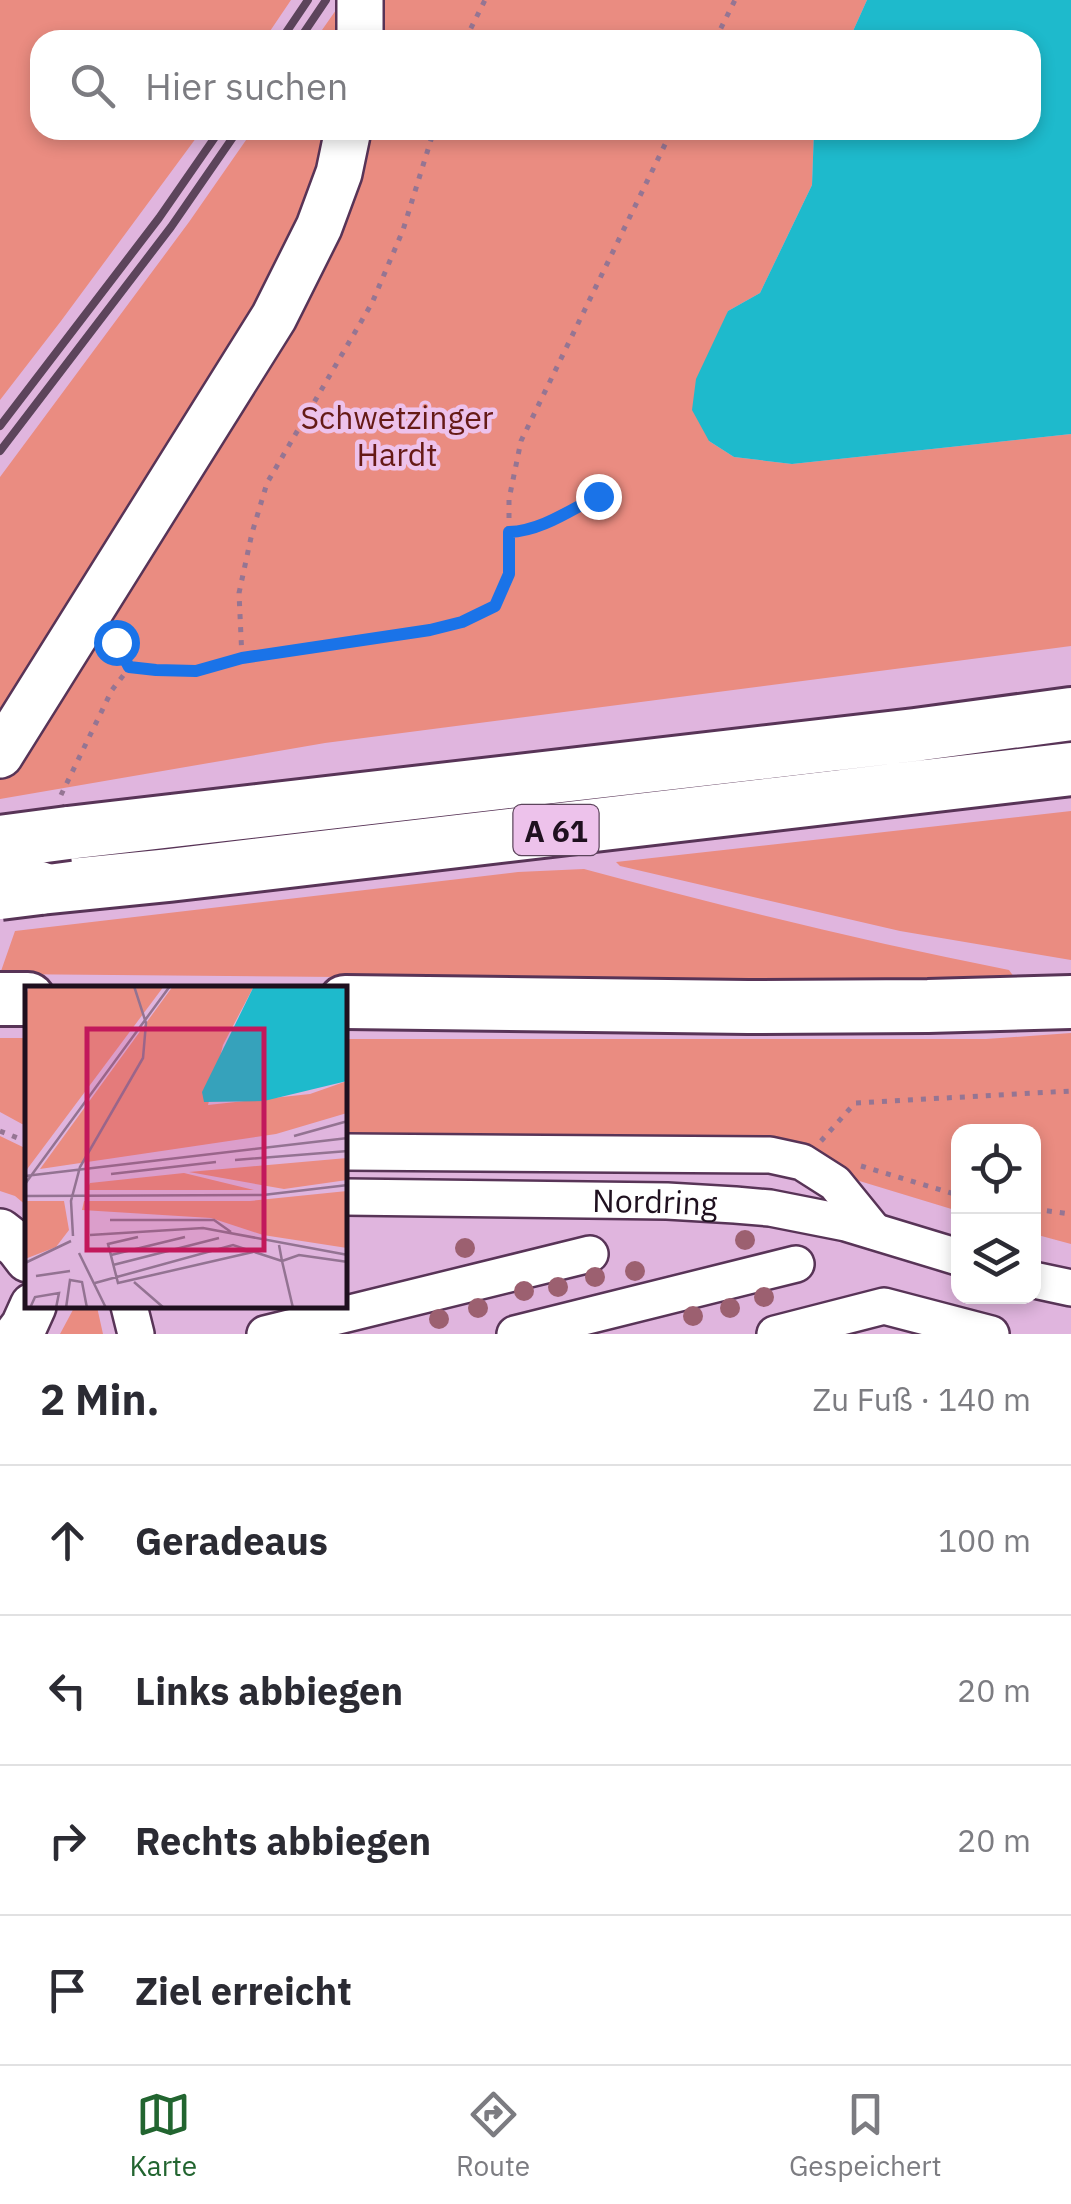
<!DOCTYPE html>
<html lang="de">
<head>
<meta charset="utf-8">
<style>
	body { margin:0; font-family:"IBM Plex Sans",sans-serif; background:#f7f7f7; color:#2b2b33 }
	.controls { position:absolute; right:30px; bottom:30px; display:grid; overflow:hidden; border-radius:20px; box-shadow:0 5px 15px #0003 }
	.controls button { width:90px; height:90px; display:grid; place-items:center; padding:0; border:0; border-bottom:2px solid #e1e1e2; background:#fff; color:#2b2b33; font:50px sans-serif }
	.stop { position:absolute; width:30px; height:30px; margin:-22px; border:8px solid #1a73e8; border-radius:50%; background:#fff }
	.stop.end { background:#1a73e8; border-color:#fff; box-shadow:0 2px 10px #0008 }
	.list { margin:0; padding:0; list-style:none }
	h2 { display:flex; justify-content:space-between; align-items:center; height:130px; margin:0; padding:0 40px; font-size:42px }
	h2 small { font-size:32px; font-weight:400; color:#7c7c81 }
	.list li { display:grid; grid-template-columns:65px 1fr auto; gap:30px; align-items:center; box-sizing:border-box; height:150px; padding:0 40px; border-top:2px solid #e1e1e2 }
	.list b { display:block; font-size:38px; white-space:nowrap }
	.list em { font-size:32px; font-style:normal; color:#7c7c81 }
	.icon { flex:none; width:55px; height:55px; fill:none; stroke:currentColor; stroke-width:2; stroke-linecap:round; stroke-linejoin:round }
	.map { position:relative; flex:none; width:1071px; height:1334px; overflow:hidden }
	.search { position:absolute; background:#fff; box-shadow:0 5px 15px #0003; left:30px; right:30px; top:30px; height:110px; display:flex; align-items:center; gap:25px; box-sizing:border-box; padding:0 35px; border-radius:30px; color:#7c7c81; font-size:38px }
	.sheet { height:730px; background:#fff }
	nav { display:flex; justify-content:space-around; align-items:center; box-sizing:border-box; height:140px; border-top:2px solid #e1e1e2; background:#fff; font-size:28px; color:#7c7c81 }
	nav a { display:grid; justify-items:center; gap:5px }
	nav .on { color:#226530 }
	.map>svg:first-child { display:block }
	.green { fill:#ea8c81 }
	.water { fill:#1ebacc }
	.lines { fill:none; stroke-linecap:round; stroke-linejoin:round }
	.minor-casing { stroke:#583457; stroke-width:40 }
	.major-casing { stroke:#583457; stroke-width:50 }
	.highway-casing { stroke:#583457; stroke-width:58 }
	.path { stroke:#957593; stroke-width:5; stroke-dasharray:5 8; stroke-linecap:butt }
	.minor { stroke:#fff; stroke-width:35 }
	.major { stroke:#fff; stroke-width:45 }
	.highway { stroke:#fff; stroke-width:52 }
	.rail { stroke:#5c445b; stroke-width:8 }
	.highway-bridge-casing { stroke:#583457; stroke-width:58; stroke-linecap:butt }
	.highway-bridge { stroke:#fff; stroke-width:52 }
	.tree { fill:#9c6070 }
	.route { stroke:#1a73e8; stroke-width:12 }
	.labels { text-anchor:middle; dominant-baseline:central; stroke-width:9; stroke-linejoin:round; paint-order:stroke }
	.shield { fill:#edc2eb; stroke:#5d455c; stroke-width:2.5 }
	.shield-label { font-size:30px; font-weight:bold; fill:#1f101f }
	.park-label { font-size:32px; fill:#651a16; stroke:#edc2eb }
	.street-label { font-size:32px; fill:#1f101f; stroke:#edc2eb }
	.inset-road { fill:none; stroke:#937392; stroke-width:2.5 }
	.view { fill:#c2185b; fill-opacity:0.15; stroke:#c2185b; stroke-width:5 }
	.inset-edge { fill:none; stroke:#1f101f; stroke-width:5 }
</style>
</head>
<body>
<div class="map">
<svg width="1071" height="1334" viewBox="0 0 1071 1334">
	<rect width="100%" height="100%" fill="#e0b5de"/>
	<path class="green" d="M0 0H291L264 40H40V130H202L61 321 0 400Z
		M343 0H867L849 40H315Z
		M253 130H814L812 185 760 293 728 311 709 441 734 457 792 464 1071 434V646L325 743 0 799V477L189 222Z
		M1071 811V960L900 931 620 866 616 862Z
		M584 869C725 907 866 942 1009 970L1014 977 775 981 0 974 15 931 518 872Z
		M1071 1033V1244L1034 1234V1132H958V1211L843 1176 345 1137V1039H986Z
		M0 1038H27V1125L22 1124 0 1112Z
		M0 1136 27 1149V1206L15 1196 0 1191Z
		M75 1306 97 1307 103 1334H60Z"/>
	<path class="water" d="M867 0H1071V434L792 464 734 457 709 441 692 410 696 379 728 311 760 293 812 185 814 130H1031V40H849Z"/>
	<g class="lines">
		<defs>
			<g id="minor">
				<path d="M345 1152 770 1155 802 1162 835 1183 874 1231"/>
				<path id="s1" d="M345 1197 667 1201 735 1205 770 1208 846 1223 958 1257"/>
				<path d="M1034 1280 1071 1288"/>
				<path d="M129 1306 136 1334"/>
				<path d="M265 1334 590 1254"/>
				<path d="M515 1334 796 1264"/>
				<path d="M775 1334 884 1306 991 1334"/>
			</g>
			<path id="major" d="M360 40V0
				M0 755 274 317 319 227 339 173 348 130
				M0 1232 18 1246 28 1259
				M18 1334 24 1326 33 1306"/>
			<path id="highway" d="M68 833 915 735 1071 714
				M40 888 169 875 1071 769
				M0 999H28
				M345 1002 748 1007 928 1006 1071 1002"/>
		</defs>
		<use href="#minor" class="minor-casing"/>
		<use href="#major" class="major-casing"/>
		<use href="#highway" class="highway-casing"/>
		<path class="path" d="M465 40 485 0
			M715 40 735 0
			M509 531V499L521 441 672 130
			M114 639 123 653 129 667 196 671 242 658 430 630 463 622 495 606 509 574V532C541 531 570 510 598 496
			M242 658 239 593 252 533 267 483 372 303 403 230 434 130
			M61 795 112 690 129 668
			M0 1131 28 1142
			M821 1141 855 1103 1071 1091
			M861 1166 958 1195
			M1034 1209 1071 1214"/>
		<use href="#minor" class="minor"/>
		<use href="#major" class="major"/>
		<use href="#highway" class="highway"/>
		<path class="rail" d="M281 40 308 0
			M299 40 326 0
			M0 426 159 218 220 130
			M0 451 171 227 238 130"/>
		<defs>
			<path id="highway-bridge" d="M0 842 68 833
				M0 893 40 888"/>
		</defs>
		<use href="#highway-bridge" class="highway-bridge-casing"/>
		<use href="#highway-bridge" class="highway-bridge"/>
	</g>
	<g class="tree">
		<circle cx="745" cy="1240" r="10"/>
		<circle cx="465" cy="1248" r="10"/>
		<circle cx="635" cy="1271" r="10"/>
		<circle cx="595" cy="1277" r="10"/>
		<circle cx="558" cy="1287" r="10"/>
		<circle cx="524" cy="1291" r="10"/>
		<circle cx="764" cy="1297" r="10"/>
		<circle cx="478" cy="1308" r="10"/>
		<circle cx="730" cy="1308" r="10"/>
		<circle cx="693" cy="1316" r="10"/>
		<circle cx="439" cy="1319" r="10"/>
	</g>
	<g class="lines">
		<path class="route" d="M116 642 129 667 156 670 196 671 242 658 430 630 462 622 495 606 509 574V532C541 531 570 510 598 496"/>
	</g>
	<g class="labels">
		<rect class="shield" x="513.5" y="805" width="85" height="50" rx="8"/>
		<g class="shield-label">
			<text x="556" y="830">A 61</text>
		</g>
		<g class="park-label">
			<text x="397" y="417">Schwetzinger<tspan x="397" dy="37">Hardt</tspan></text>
		</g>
		<g class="street-label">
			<text stroke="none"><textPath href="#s1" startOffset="310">Nordring</textPath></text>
		</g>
	</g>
	<g transform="translate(25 986)">
		<rect width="322" height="322" fill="#e0b5de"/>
		<path d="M4 0H139L0 186V13ZM148 0H229L198 59 183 119 285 108 322 95V127L251 148 15 183ZM322 172V194L259 203 164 186ZM159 187 229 204H62L65 197ZM322 205V262L238 249 186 232 57 224 59 215H225ZM0 215H39L44 244 31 261 0 273Z" fill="#ea8c81"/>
		<path d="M229 0H322V95L239 115 179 116 177 106Z" fill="#1ebacc"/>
		<path class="inset-road" d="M269 150 323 135M210 174 323 165M86 188 191 176M0 190 323 152M0 198 145 0M0 210 238 209 323 199M85 234H189L206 246M65 249 178 242 323 269M48 250 46 215 55 181 118 72 121 37 109 0M113 251 83 258 93 297 228 266M254 259 257 275 274 269 323 276M54 267 81 322M86 269 160 251M0 277 46 255M88 279 194 252M11 290 45 285M109 296 139 322M70 297 208 259 257 275 268 322M5 322 10 311 34 307 31 322M41 322 45 294 57 296 62 322"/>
		<path class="view" d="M62 43H239V264H62Z"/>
		<rect width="322" height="322" class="inset-edge"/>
	</g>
</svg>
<div class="controls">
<button><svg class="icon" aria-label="locate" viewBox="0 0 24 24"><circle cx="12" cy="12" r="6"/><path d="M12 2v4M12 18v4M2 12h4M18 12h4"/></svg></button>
<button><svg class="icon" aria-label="layers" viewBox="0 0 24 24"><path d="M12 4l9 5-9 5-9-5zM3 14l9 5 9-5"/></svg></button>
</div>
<div class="stop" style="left:116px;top:642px"></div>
<div class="stop end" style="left:598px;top:496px"></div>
<div class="search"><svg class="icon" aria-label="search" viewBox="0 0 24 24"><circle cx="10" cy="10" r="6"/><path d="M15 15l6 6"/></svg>Hier suchen</div>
</div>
<section class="sheet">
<h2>2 Min.<small>Zu Fuß · 140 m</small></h2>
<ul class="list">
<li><svg class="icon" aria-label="ahead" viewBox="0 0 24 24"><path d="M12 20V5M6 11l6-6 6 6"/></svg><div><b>Geradeaus</b></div><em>100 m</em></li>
<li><svg class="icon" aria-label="left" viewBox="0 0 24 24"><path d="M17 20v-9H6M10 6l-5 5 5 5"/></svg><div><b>Links abbiegen</b></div><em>20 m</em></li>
<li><svg class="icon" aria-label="right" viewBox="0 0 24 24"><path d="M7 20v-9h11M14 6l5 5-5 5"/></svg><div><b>Rechts abbiegen</b></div><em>20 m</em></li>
<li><svg class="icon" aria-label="arrive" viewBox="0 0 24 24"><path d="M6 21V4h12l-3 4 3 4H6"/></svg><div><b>Ziel erreicht</b></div></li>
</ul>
</section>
<nav>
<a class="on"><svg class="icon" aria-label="map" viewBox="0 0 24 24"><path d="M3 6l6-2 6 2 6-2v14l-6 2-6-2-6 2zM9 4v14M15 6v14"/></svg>Karte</a>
<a><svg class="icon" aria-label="directions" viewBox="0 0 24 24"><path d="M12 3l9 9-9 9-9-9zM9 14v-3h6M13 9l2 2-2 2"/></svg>Route</a>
<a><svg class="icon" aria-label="saved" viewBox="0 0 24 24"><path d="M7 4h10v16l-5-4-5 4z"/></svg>Gespeichert</a>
</nav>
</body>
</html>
